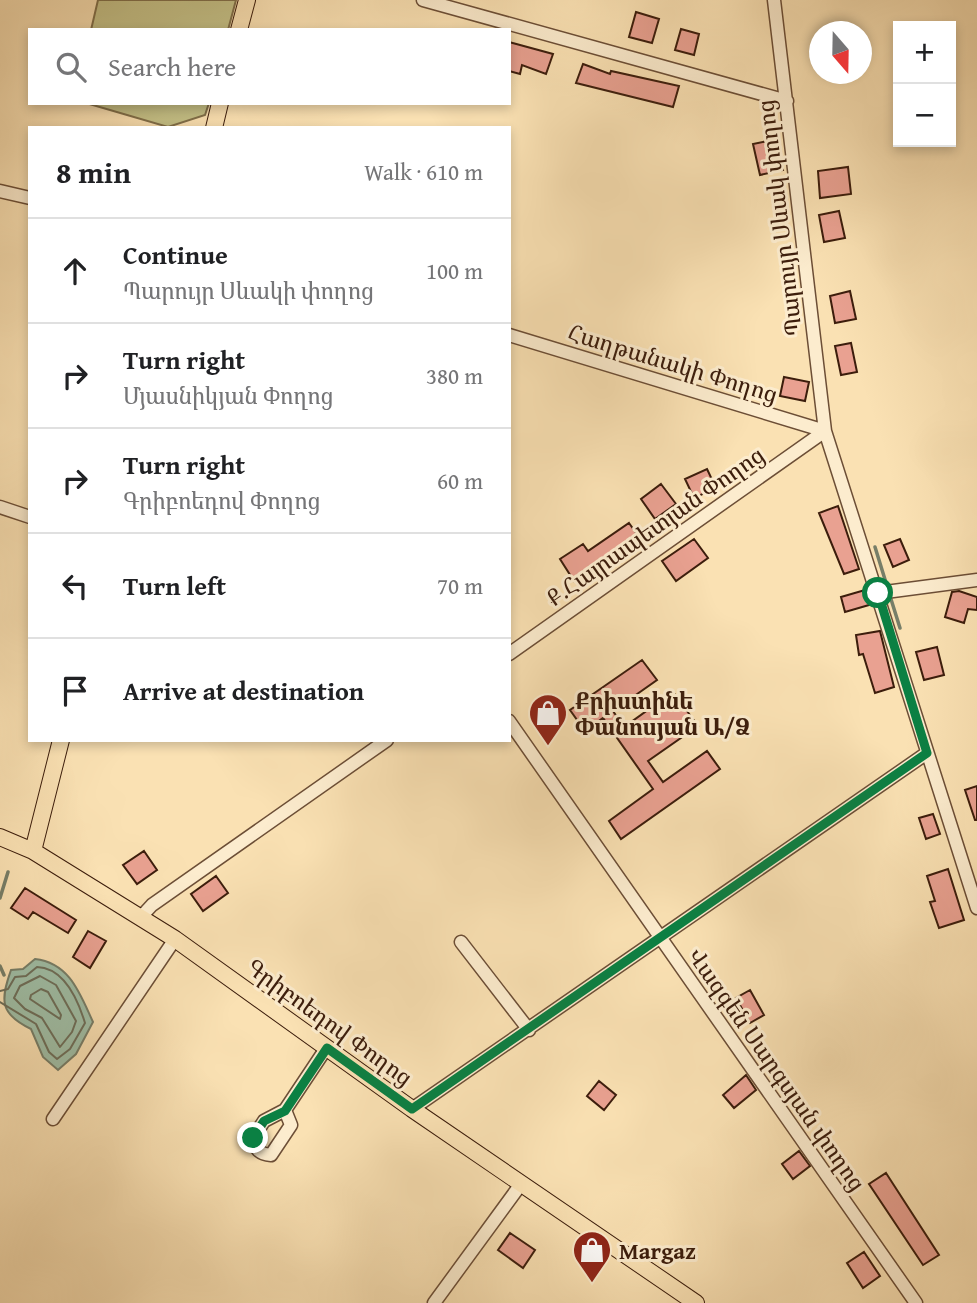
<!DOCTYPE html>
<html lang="en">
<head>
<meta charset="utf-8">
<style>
	body { margin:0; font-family:"Gentium Book Plus","Noto Serif Armenian",serif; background:#f6f6f6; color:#202124 }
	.controls { position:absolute; right:21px; top:21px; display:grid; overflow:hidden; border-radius:0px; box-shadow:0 4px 10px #0003 }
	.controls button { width:63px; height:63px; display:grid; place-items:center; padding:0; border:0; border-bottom:2px solid #e0e0e0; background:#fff; color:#202124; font:35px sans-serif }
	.compass { position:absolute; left:809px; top:21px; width:63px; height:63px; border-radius:50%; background:#fff; box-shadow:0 4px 10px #0003; rotate:160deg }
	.stop { position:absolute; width:21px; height:21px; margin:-16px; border:5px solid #0b8043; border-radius:50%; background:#fff }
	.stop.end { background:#0b8043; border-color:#fff; box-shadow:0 2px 7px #0008 }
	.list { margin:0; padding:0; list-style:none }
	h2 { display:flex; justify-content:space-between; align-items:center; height:91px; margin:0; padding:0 28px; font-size:30px }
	h2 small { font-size:23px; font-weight:400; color:#757577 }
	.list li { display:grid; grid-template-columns:46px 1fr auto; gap:21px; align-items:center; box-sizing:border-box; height:105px; padding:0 28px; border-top:2px solid #e0e0e0 }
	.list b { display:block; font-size:26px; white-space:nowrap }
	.list p { margin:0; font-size:23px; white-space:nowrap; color:#757577 }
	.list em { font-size:23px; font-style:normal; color:#757577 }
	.icon { flex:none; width:38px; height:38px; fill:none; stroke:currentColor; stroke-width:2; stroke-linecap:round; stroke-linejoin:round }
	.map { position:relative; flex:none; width:977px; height:1303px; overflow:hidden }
	.search { position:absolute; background:#fff; box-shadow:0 4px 10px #0003; left:28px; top:28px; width:483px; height:77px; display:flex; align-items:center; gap:18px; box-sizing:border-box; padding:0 24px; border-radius:0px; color:#757577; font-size:26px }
	.panel { position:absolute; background:#fff; box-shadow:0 4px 10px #0003; left:28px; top:126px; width:483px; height:616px; border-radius:0px }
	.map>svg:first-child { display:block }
	.green { fill:#c4c188; stroke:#806f4a; stroke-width:2 }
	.water { fill:#9fbea6; stroke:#777e68; stroke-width:2 }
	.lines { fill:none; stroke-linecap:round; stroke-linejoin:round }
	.shore { stroke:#6e6e59; stroke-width:2 }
	.stream { stroke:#777e68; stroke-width:3.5 }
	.building { fill:#e9a191; stroke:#3c1d0c; stroke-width:2 }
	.minor-casing { stroke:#6c4e36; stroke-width:15 }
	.major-casing { stroke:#3c1d0c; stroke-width:18 }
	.minor { stroke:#fcecce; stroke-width:12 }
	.major { stroke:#fae1b3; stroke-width:16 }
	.route { stroke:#0b8043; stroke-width:9 }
	.labels { text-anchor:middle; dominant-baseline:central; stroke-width:6; stroke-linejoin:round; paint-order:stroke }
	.street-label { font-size:23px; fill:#3c1d0c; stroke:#fcecce }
	.poi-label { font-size:23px; font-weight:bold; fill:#3c1d0c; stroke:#fcecce; text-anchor:start }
</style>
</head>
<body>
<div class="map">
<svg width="977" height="1303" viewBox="0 0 977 1303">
	<rect width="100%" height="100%" fill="#fae1b3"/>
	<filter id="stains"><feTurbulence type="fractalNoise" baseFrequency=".00286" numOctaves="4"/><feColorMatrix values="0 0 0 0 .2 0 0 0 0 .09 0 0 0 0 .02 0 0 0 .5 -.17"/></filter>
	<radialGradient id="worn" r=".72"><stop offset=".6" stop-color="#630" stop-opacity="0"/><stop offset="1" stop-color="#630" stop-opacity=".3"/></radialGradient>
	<path class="green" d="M98 0H236L228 30H91Z
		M86 103H209L205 115 168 127Z"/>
	<path class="water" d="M35 959C70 963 80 994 93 1022L76 1054 58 1070 43 1057 31 1029C0 1014 0 1001 11 970L23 969Z"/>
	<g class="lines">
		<path class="shore" d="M40 976 56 985 76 1021 72 1032 60 1047 42 1018 25 1009 14 998 20 986Z
			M41 989 48 992 61 1015 60 1019 30 999 31 995Z
			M0 991 8 989 15 977 26 976 37 967C64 968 78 1000 85 1023L70 1049 57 1059 49 1052 36 1024 0 1002"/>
		<path class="stream" d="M875 547 887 586
			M890 596 900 628
			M0 898 8 872
			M0 966 4 975"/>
	</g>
	<path class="building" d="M636 12 659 19 652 43 629 37Z
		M681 29 699 34 694 55 675 50Z
		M509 42 553 54 546 74 522 65 520 74 509 71Z
		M583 64 610 74 611 71 679 86 673 107 576 83Z
		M777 139 783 170 760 175 753 144Z
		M848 167 851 194 820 198 818 171Z
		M839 211 845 238 824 242 819 215Z
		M850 291 856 319 835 323 830 296Z
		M851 343 857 372 841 375 835 346Z
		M784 377 809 382 805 401 780 396Z
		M707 469 716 488 694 498 685 479Z
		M661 484 676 504 655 519 641 499Z
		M838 506 859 569 844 574 819 513Z
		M629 523 639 537 574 581 560 559 583 544 588 551Z
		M694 539 708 558 676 581 662 561Z
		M900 539 909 560 893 567 884 545Z
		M865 590 869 605 845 612 841 597Z
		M959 591 977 597V610L968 609 964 623 945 617 952 592Z
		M880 631 894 687 875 693 863 654 859 655 856 635Z
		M937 647 944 675 924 680 916 652Z
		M642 660 657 680 613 711 624 727 673 692 698 726 648 761 663 782 707 751 720 769 621 839 609 821 653 789 603 718 585 731 570 710Z
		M977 786V820H975L965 790Z
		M933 814 940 834 926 839 919 818Z
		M144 851 157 870 137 884 123 865Z
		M948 869 964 920 939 928 930 902 935 901 927 876Z
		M216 876 228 893 203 911 191 894Z
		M25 888 76 920 68 933 33 912 28 919 11 908Z
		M88 931 106 941 90 968 73 957Z
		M750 990 764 1015 750 1023 736 998Z
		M746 1075 756 1090 734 1108 723 1095Z
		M599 1081 616 1095 604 1110 587 1096Z
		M799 1151 810 1166 793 1179 782 1164Z
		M886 1173 939 1255 923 1265 869 1184Z
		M510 1233 535 1250 523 1268 498 1250Z
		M864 1252 880 1276 863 1288 847 1263Z"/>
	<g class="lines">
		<defs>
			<path id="minor" d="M423 0 787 101
				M774 0 825 431 977 908
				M0 191 30 198
				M509 335 825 431
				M0 507 30 517
				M878 593 977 580
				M509 654 825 431
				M509 721 916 1303
				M140 918 152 905 387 740
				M461 942 529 1030
				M412 1109 927 753
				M285 1110 291 1125 271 1155C259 1154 255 1149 253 1138L264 1121 285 1110 327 1047
				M53 1119 175 939
				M434 1303 521 1184"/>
			<path id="major" d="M239 30 247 0
				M214 128 220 103
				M0 837 33 851 175 939 412 1109 696 1303
				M33 851 61 740"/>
		</defs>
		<use href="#minor" class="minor-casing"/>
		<use href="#major" class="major-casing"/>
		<use href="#minor" class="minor"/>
		<use href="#major" class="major"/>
	</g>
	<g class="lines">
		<path class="route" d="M253 1138 264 1121 285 1111 327 1048 412 1109 927 753 878 593"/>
	</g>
	<defs>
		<symbol id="shop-pin" viewBox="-11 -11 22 30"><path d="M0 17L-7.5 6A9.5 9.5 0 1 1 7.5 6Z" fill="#8f2418" stroke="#fcecce"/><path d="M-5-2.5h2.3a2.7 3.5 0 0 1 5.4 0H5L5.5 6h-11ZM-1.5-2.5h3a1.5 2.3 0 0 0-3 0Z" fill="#fff"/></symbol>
	</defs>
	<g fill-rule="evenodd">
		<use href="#shop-pin" x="526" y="691" width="44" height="60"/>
		<use href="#shop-pin" x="570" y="1228" width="44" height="60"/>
	</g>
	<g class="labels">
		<g class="street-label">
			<text transform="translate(779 218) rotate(-97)">Պարույր Սևակ փողոց</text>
			<text transform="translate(673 363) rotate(17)">Հաղթանակի Փողոց</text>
			<text transform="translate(655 526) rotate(-35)">Ք.Հայրապետյան Փողոց</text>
			<text transform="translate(330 1022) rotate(36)">Գրիբոեդով Փողոց</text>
			<text transform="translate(777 1069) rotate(55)">Վազգեն Սարգսյան փողոց</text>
		</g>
		<g class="poi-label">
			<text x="575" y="700">Քրիստինե<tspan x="575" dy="26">Փանոսյան Ա/Ձ</tspan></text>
			<text x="619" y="1250">Margaz</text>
		</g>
	</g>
	<rect width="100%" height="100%" filter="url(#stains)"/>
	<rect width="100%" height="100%" fill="url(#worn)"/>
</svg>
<div class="controls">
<button>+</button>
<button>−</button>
</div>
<svg class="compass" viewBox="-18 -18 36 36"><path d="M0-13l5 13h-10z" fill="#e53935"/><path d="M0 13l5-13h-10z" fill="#757577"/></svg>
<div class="stop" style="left:878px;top:593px"></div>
<div class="stop end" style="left:253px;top:1138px"></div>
<div class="search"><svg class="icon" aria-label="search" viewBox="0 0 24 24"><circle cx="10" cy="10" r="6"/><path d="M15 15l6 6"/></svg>Search here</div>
<section class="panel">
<h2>8 min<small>Walk · 610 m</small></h2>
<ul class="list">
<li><svg class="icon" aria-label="ahead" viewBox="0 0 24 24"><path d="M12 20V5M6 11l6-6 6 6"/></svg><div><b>Continue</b><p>Պարույր Սևակի փողոց</p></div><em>100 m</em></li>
<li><svg class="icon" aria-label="right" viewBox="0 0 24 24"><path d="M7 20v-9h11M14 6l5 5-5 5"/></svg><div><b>Turn right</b><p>Մյասնիկյան Փողոց</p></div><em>380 m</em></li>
<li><svg class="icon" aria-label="right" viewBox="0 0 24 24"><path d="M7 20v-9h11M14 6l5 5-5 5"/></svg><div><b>Turn right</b><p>Գրիբոեդով Փողոց</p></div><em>60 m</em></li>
<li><svg class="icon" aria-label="left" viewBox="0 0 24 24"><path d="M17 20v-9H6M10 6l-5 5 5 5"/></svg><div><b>Turn left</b></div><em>70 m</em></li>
<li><svg class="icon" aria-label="arrive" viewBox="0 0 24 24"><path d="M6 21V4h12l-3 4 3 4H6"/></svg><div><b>Arrive at destination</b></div></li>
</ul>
</section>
</div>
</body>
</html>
